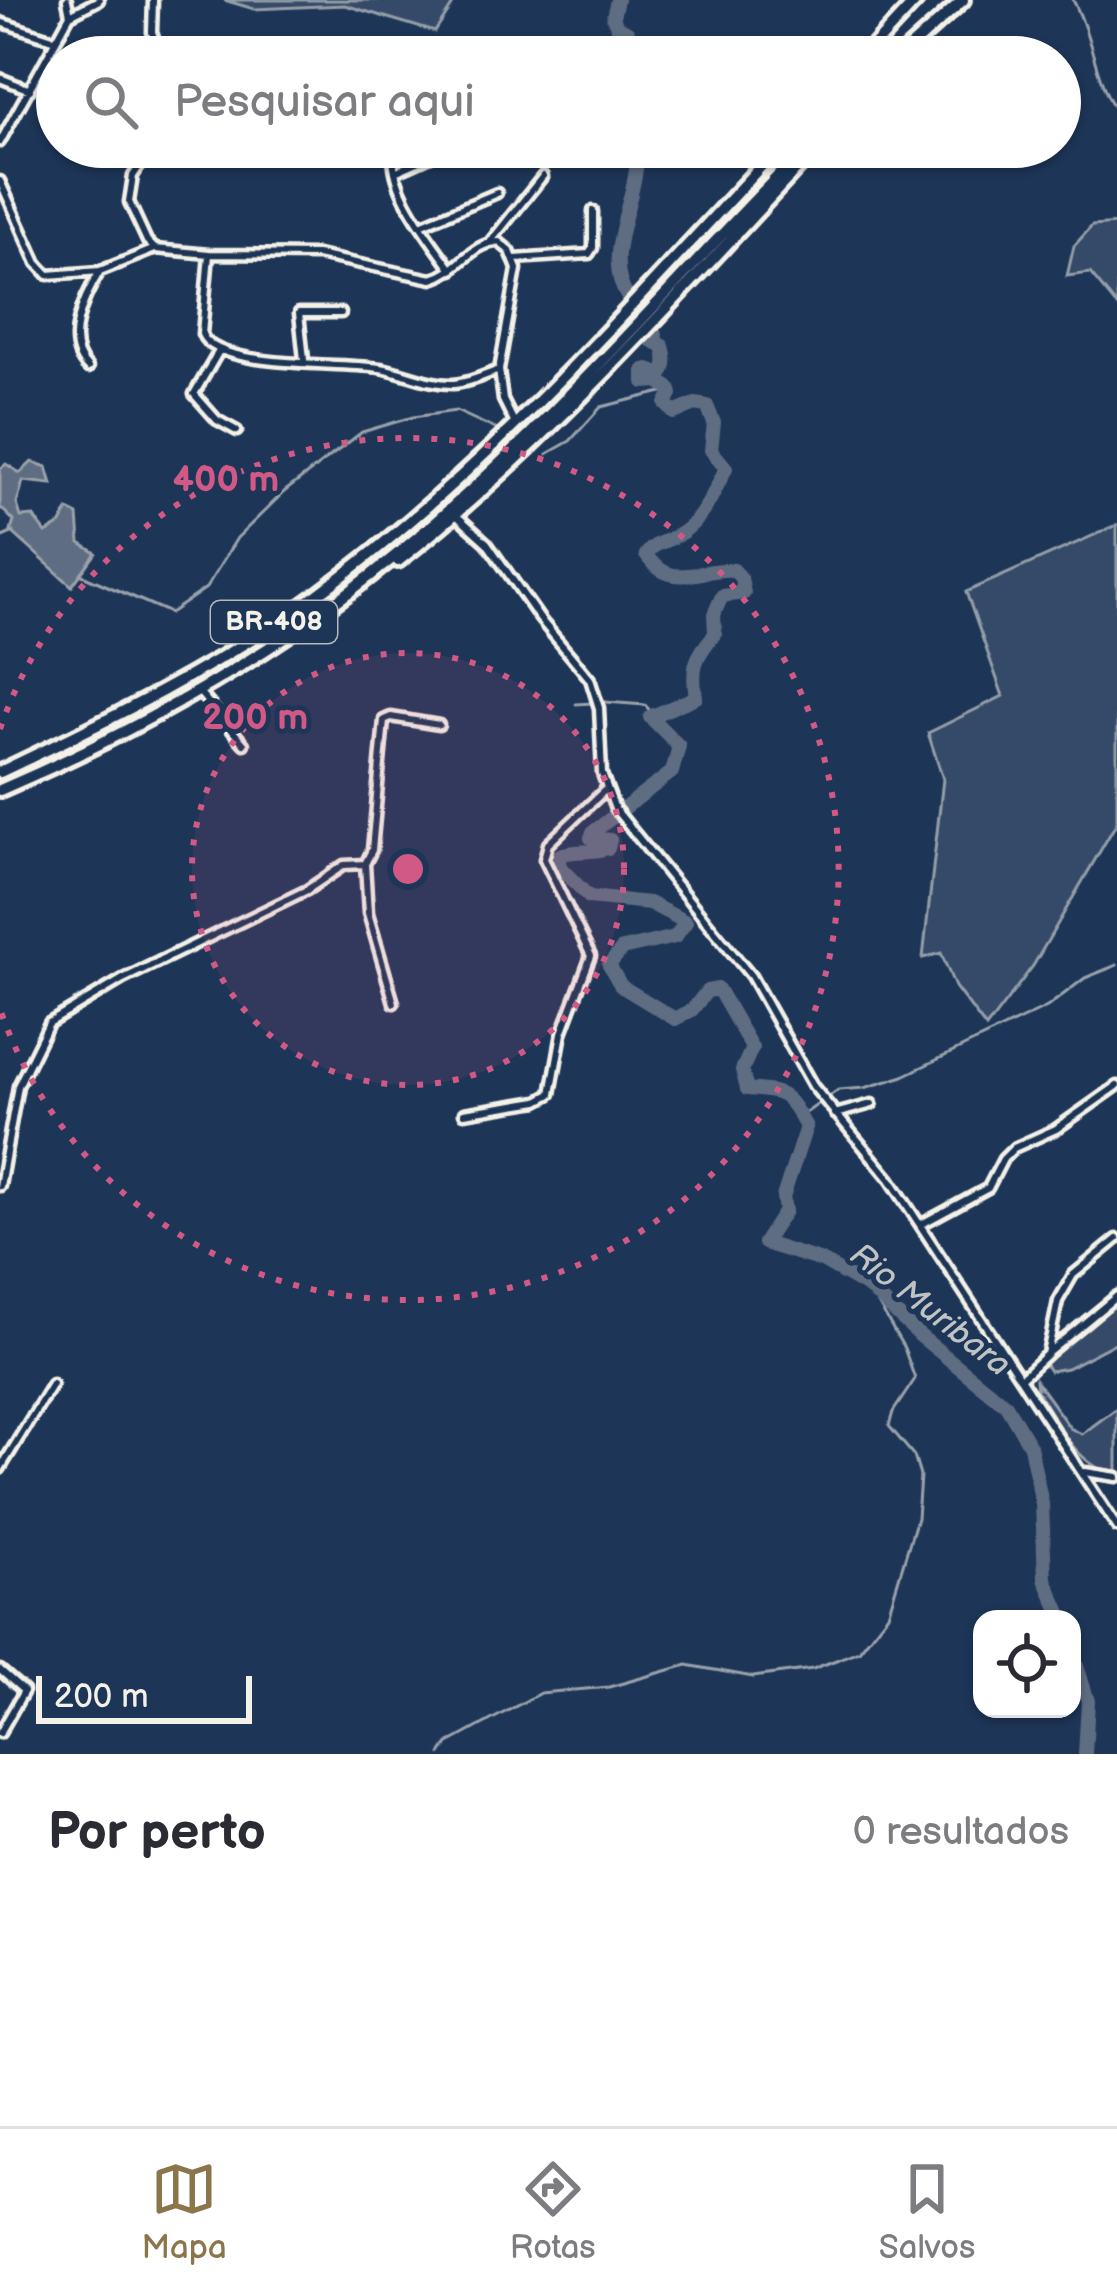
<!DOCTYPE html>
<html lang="pt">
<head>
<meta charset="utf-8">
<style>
	body { margin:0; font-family:"Balsamiq Sans",sans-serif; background:#f2f2f3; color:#2b2b33 }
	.controls { position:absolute; right:36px; bottom:36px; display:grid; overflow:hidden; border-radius:24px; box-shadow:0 3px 9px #0004 }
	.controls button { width:108px; height:108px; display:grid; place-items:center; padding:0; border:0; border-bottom:3px solid #e1e1e2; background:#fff; color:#2b2b33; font:60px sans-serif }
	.scale { position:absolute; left:36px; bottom:30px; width:216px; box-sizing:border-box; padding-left:12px; border:6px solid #f4f1e8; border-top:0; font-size:33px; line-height:42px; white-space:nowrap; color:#f4f1e8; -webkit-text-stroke:9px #1d3557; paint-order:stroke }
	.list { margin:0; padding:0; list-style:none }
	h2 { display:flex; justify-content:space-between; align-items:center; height:156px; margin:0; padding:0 48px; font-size:51px }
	h2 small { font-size:39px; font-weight:400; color:#7c7c81 }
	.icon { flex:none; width:66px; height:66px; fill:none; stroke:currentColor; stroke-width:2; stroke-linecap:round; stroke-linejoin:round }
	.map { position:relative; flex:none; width:1117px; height:1754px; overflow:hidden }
	.search { position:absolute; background:#fff; box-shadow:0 3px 9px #0004; left:36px; right:36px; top:36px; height:132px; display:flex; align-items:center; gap:30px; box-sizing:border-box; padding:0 42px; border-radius:66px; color:#7c7c81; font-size:45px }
	.sheet { height:372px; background:#fff }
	nav { display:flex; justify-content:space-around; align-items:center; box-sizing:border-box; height:168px; border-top:3px solid #e1e1e2; background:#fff; font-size:33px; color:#7c7c81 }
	nav a { display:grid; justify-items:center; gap:6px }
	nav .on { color:#8a764a }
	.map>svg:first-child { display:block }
	.green { fill:#354a67; stroke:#949ea8; stroke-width:3 }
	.water { fill:#5e6d82; stroke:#9aa2ab; stroke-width:3 }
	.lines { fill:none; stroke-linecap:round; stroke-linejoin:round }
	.stream { stroke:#9aa2ab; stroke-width:3 }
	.river { stroke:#5e6d82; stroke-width:14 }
	.street-casing { stroke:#f4f1e8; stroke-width:15 }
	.highway-casing { stroke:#f4f1e8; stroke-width:20 }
	.street { stroke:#1d3557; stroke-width:6 }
	.highway { stroke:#1d3557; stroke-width:10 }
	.ring { fill:none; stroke:#d15985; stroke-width:6; stroke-dasharray:6 12 }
	.labels { text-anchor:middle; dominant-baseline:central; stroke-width:10; stroke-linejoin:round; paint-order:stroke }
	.shield { fill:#1d3557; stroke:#b4b9bc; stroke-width:3 }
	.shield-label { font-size:27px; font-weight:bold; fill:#f4f1e8 }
	.water-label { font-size:33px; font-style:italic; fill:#c0c3c4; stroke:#1d3557 }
	.centre { fill:#d15985; stroke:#1d3557; stroke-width:6 }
	.ring-label { font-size:36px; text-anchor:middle; font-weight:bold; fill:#d15985; stroke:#1d3557; stroke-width:10; stroke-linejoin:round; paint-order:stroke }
</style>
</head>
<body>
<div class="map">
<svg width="1117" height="1754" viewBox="0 0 1117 1754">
	<rect width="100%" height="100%" fill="#1d3557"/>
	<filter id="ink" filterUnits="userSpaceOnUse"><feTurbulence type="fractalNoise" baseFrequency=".00833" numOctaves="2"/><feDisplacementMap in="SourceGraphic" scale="24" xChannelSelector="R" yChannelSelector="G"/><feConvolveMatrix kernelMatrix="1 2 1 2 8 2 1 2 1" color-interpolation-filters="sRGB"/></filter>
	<g filter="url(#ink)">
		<path class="green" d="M224 0H456L435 32 345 5 254 9Z
			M789 147H799C686 262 583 388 462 494 317 620 173 703 0 783V776C138 712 271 640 390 545 537 429 660 282 789 147Z
			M1117 224V306L1090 273 1067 276 1074 246 1092 226Z
			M1117 525V822L1033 966 986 1028 955 987 941 953 923 958 943 779 928 733 1003 696 966 592Z
			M1117 1299V1342L1067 1368 1050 1371 1045 1364Z
			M1036 1381 1070 1428 1082 1434 1117 1408V1474C1078 1470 1056 1420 1037 1391Z"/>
		<path class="water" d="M32 462 47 467 52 484 23 481 17 504 21 517 33 516 46 533 61 524 68 510 78 515 80 543 96 553 72 586 11 531 14 521 0 507V469L6 464 20 473Z"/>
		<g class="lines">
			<path class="stream" d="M1073 0C1093 37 1094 79 1117 112
				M547 454 570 441 601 407 670 390
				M0 538 14 532
				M80 574 170 613 206 588 237 538 284 492 362 432 413 417 456 411 500 431
				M605 702 645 705 652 713
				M576 704 592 703
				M0 780C151 717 297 629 422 524 500 459 567 383 637 310
				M800 1117 838 1090 864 1088 901 1077 1047 1007 1085 978 1117 965
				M441 1754 449 1743 540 1693 609 1687 687 1665 753 1677 813 1669 859 1651 888 1614 917 1518 920 1476 914 1456 889 1426 893 1412 915 1379 904 1348 869 1288"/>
			<path class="river" d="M617 0 613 17 617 27 628 32 633 57
				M628 298C599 254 641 195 637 147
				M656 335 651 340 663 346C666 356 667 368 660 376L648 369 644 370V382L658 381 669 388 671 394 666 404 674 413 695 404 707 406 714 423 711 450 726 468C714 492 704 519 680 534 667 542 654 542 646 555 672 592 699 567 734 570L741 578 744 593 722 596 714 614 715 634C695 656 691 668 696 697L650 717 679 746 672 772 593 832 591 838 610 840 608 848C591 854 575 849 560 855L559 866 589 897 649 903 686 922 675 937 622 949 609 965 621 986 675 1019 692 1010 707 991 718 989 752 1048 742 1070 747 1089C786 1092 787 1093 806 1127L783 1197 785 1211 764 1243 822 1261 869 1288 919 1335 1006 1405 1030 1446 1042 1504 1045 1579 1063 1619
				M1072 1649 1088 1701 1085 1754"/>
			<defs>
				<path id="street" d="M67 0 70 15
					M153 0 152 32 160 57
					M0 22 56 40
					M0 78 30 90
					M0 142 70 15 99 0
					M152 147 133 176 129 202 147 241 155 249 209 254 317 255 432 279C459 272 471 242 499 242L510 251 517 269 499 370 503 400 515 424
					M394 147C387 189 429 237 452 270
					M395 172 451 147
					M0 181 37 263 48 275 100 271 155 249
					M423 224 497 193
					M491 241 543 176
					M209 254 202 334C215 369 343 362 380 368 405 372 429 385 454 384 470 383 485 375 499 370
					M515 259 589 254 593 248V211
					M219 351 194 394 217 420 237 431
					M304 360 299 313H341
					M88 368C62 343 84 297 100 271
					M456 515 487 543 540 619 590 679 599 708 602 774 615 809 751 976 813 1086 890 1179 1117 1527
					M200 693 244 744
					M365 864 368 913 394 1003
					M464 1113 538 1101 551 1094 562 1033 591 956 544 859 548 844 605 790
					M835 1114 872 1104
					M0 1186 18 1086 49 1023 123 979 307 890 344 865 365 864 372 850 384 720 391 717 439 725
					M920 1225 988 1188 1003 1159 1014 1148 1056 1129 1117 1086
					M1049 1352 1117 1296
					M1022 1377 1047 1354 1058 1301 1073 1275 1117 1239
					M0 1469 52 1384
					M1085 1472 1117 1477
					M0 1670 24 1691 0 1733"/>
				<path id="highway" d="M864 57 917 0
					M900 57 963 0
					M398 561C553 439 682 291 817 147
					M0 772C108 721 219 666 317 595 491 468 632 303 779 147
					M0 790C119 739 237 674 341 598 516 469 655 300 806 147"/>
			</defs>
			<use href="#street" class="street-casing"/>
			<use href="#highway" class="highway-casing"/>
			<use href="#street" class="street"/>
			<use href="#highway" class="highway"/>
		</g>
	</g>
	<circle cx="408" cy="869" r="216" fill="#d15985" fill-opacity=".12"/>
	<g class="ring">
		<circle cx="408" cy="869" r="216"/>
		<path d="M0 729A431 431 0 1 1 0 1009"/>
	</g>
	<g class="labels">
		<rect class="shield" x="211" y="601" width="126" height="42" rx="9"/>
		<g class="shield-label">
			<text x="274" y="622">BR-408</text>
		</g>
		<g class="water-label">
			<text transform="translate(930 1310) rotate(38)">Rio Muribara</text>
		</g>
	</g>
	<circle cx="408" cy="869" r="18" class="centre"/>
	<g class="ring-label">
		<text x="226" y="491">400 m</text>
		<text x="255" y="729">200 m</text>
	</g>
</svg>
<div class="controls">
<button><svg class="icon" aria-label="locate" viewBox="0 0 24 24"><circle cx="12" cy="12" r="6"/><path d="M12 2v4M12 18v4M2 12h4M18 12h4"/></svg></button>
</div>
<div class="scale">200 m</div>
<div class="search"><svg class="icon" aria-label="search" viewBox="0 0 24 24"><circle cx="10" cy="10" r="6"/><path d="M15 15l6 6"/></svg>Pesquisar aqui</div>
</div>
<section class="sheet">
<h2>Por perto<small>0 resultados</small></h2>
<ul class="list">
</ul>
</section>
<nav>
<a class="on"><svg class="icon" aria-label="map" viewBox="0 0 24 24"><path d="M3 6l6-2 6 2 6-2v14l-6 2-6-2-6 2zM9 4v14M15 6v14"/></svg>Mapa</a>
<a><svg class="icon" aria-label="directions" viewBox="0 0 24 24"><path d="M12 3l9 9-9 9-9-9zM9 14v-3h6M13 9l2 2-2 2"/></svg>Rotas</a>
<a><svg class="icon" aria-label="saved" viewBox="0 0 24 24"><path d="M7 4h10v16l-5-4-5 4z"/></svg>Salvos</a>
</nav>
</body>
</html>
